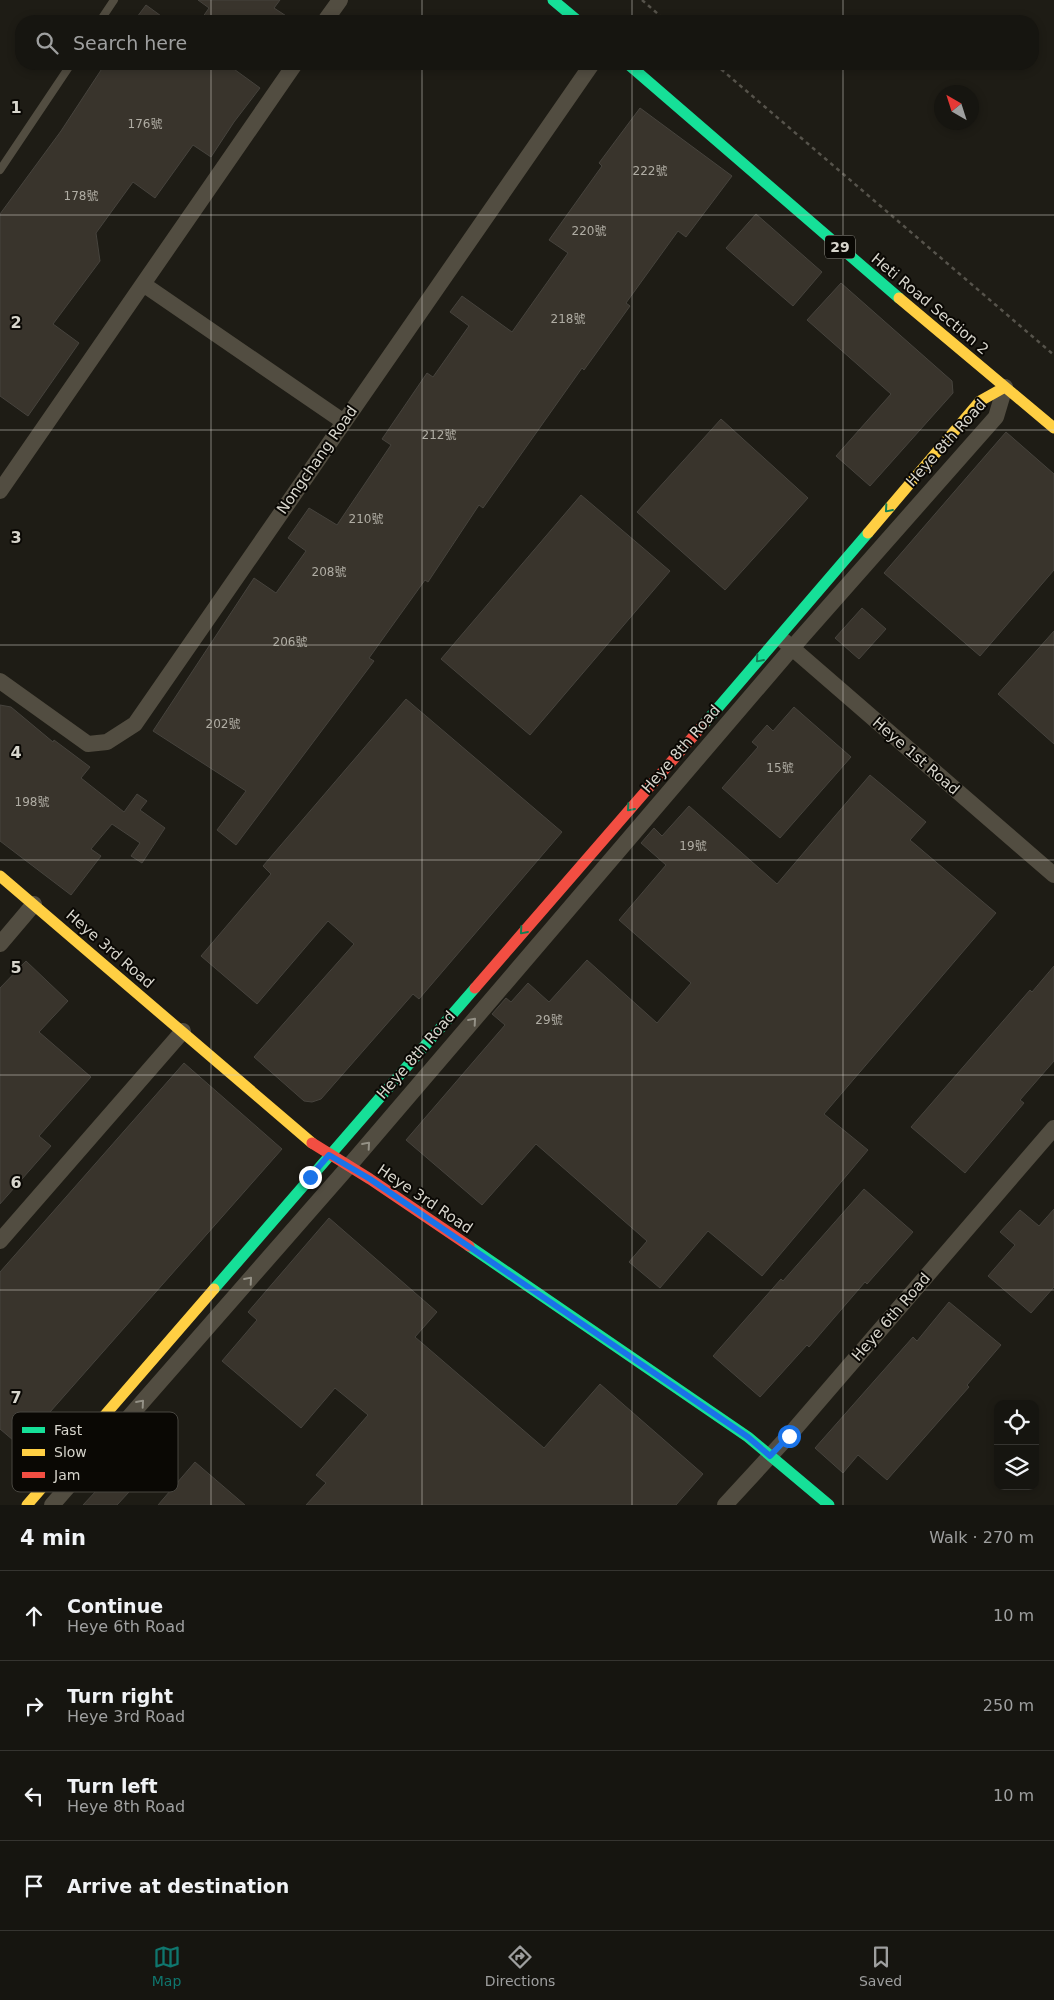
<!DOCTYPE html>
<html lang="en">
<head>
<meta charset="utf-8">
<style>
	body { margin:0; font-family:"DejaVu Sans","Noto Sans TC",sans-serif; background:#23221e; color:#f1f3f6 }
	.controls { position:absolute; right:15px; bottom:15px; display:grid; overflow:hidden; border-radius:10px; box-shadow:0 2px 8px #0003 }
	.controls button { width:45px; height:45px; display:grid; place-items:center; padding:0; border:0; border-bottom:1px solid #353430; background:#161510; color:#f1f3f6; font:25px sans-serif }
	.compass { position:absolute; left:934px; top:85px; width:45px; height:45px; border-radius:50%; background:#161510; box-shadow:0 2px 8px #0003; rotate:321deg }
	.stop { position:absolute; width:15px; height:15px; margin:-11px; border:4px solid #1a73e8; border-radius:50%; background:#fff }
	.stop.end { background:#1a73e8; border-color:#fff; box-shadow:0 1px 5px #0008 }
	.list { margin:0; padding:0; list-style:none }
	h2 { display:flex; justify-content:space-between; align-items:center; height:65px; margin:0; padding:0 20px; font-size:21px }
	h2 small { font-size:16px; font-weight:400; color:#9e9f9f }
	.list li { display:grid; grid-template-columns:32px 1fr auto; gap:15px; align-items:center; box-sizing:border-box; height:90px; padding:0 20px; border-top:1px solid #353430 }
	.list b { display:block; font-size:19px; white-space:nowrap }
	.list p { margin:0; font-size:16px; white-space:nowrap; color:#9e9f9f }
	.list em { font-size:16px; font-style:normal; color:#9e9f9f }
	.icon { flex:none; width:28px; height:28px; fill:none; stroke:currentColor; stroke-width:2; stroke-linecap:round; stroke-linejoin:round }
	.map { position:relative; flex:none; width:1054px; height:1505px; overflow:hidden }
	.search { position:absolute; background:#161510; box-shadow:0 2px 8px #0003; left:15px; right:15px; top:15px; height:55px; display:flex; align-items:center; gap:12px; box-sizing:border-box; padding:0 18px; border-radius:20px; color:#9e9f9f; font-size:19px }
	.sheet { height:425px; background:#161510 }
	nav { display:flex; justify-content:space-around; align-items:center; box-sizing:border-box; height:70px; border-top:1px solid #353430; background:#161510; font-size:14px; color:#9e9f9f }
	nav a { display:grid; justify-items:center; gap:2px }
	nav .on { color:#0f766e }
	.map>svg:first-child { display:block }
	.building { fill:#39342c; stroke:#46433d }
	.lines { fill:none; stroke-linecap:round; stroke-linejoin:round }
	.path { stroke:#56534b; stroke-width:2.5; stroke-dasharray:4 4; stroke-linecap:butt }
	.lane { stroke:#524d41; stroke-width:8 }
	.street { stroke:#524d41; stroke-width:16 }
	.fast { stroke:#16e098; stroke-width:11 }
	.slow { stroke:#ffcf43; stroke-width:11 }
	.jam { stroke:#f24e42; stroke-width:11 }
	.oneway { stroke:#117f55 }
	.oneway2 { stroke:#949186 }
	.route { stroke:#1a73e8; stroke-width:6 }
	.grid { fill:none; stroke:#d7d5cc; stroke-width:1; stroke-opacity:0.55 }
	.labels { text-anchor:middle; dominant-baseline:central; stroke-width:4; stroke-linejoin:round; paint-order:stroke }
	.number-label { font-size:12px; fill:#b0ada4 }
	.shield { fill:#0a0804; stroke:#9a9890; stroke-width:1 }
	.shield-label { font-size:14px; font-weight:bold; fill:#d7d5cc }
	.street-label { font-size:15px; fill:#d7d5cc; stroke:#0a0804 }
	.key { fill:#0a0804; stroke:#484640; stroke-width:1 }
	.key-label { font-size:14px; fill:#d7d5cc }
	.grid-label { font-size:16px; text-anchor:middle; font-weight:bold; fill:#d7d5cc; stroke:#0a0804; stroke-width:4; stroke-linejoin:round; paint-order:stroke }
</style>
</head>
<body>
<div class="map">
<svg width="1054" height="1505" viewBox="0 0 1054 1505">
	<rect width="100%" height="100%" fill="#1e1c15"/>
	<path class="building" d="M198 0H280L274 8 294 21H200L209 8Z
		M146 5 168 21H134Z
		M105 64H227L260 88 234 122 211 157 193 145 155 198 133 182 96 233 100 261 53 324 79 343 28 416 0 396V214L61 131Z
		M640 108 732 176 686 237 678 231 626 303 630 306 584 370 582 368 483 508 479 505 428 582 425 580 369 658 374 661 236 845 217 830 246 791 153 731 254 578 276 593 306 551 288 538 309 508 337 525 391 445 382 439 427 373 433 377 469 326 450 312 462 296 512 332 568 253 549 240 602 166 599 163Z
		M756 214 822 272 793 306 726 248Z
		M841 283 952 381 953 393 870 486 836 456 891 394 807 320Z
		M721 419 808 498 725 590 637 512Z
		M1006 432 1054 474V570L980 656 884 573Z
		M581 495 670 571 530 735 441 659Z
		M862 608 886 629 859 659 835 638Z
		M1054 631V744L998 694Z
		M406 699 562 832 419 999 413 994 321 1099 312 1102 304 1101 254 1057 354 944 328 921 257 1004 201 956 271 874 263 866Z
		M0 705 11 707 53 742 54 740 90 767 81 778 124 812 137 794 147 801 140 810 165 828 142 863 131 856 140 843 112 824 91 849 101 856 71 895 0 841Z
		M794 707 851 757 780 838 722 788 758 747 752 742 767 725 773 731Z
		M870 775 926 822 910 840 996 913 824 1114 868 1150 762 1276 708 1231 660 1288 629 1262 647 1241 536 1144 482 1205 406 1140 505 1025 492 1014 506 998 511 1002 528 983 549 1002 587 960 657 1023 691 983 619 920 666 865 641 843 654 828 662 836 689 806 777 884Z
		M26 961 68 1001 39 1032 91 1077 39 1136 51 1146 0 1204V988Z
		M1054 966V1061L1020 1100 1024 1103 965 1173 911 1127 1030 990 1032 992Z
		M184 1063 282 1149 20 1446 0 1429V1272Z
		M864 1189 913 1232 867 1284 865 1282 809 1347 807 1345 760 1397 713 1356 781 1279 783 1281Z
		M1054 1209V1287L1031 1313 988 1276 1015 1245 1000 1232 1020 1210 1039 1226Z
		M329 1218 437 1312 415 1337 544 1448 600 1384 703 1474 676 1505H306L326 1483 316 1475 368 1415 335 1388 301 1428 222 1361 257 1320 248 1312Z
		M949 1302 1001 1345 967 1385 969 1387 887 1480 858 1455 843 1473 815 1448 913 1337 917 1341Z
		M123 1462 141 1479 117 1505H83Z
		M195 1462 245 1505H158Z"/>
	<g class="lines">
		<path class="path" d="M642 0 666 21
			M715 64 1054 355"/>
		<path class="lane" d="M100 21 114 0
			M0 170 71 64"/>
		<path class="street" d="M325 21 340 0
			M143 284 344 422
			M0 491 295 64
			M784 641 1054 875
			M0 681 88 744 107 742 135 724 592 64
			M0 944 34 904
			M0 1241 183 1031
			M52 1505 349 1166 792 648 996 417 1005 387
			M725 1505 793 1431 1054 1128"/>
		<path class="fast" d="M553 0 578 21
			M628 64 899 298
			M704 724 868 533
			M469 1246 748 1437 829 1505
			M214 1289 475 988"/>
		<path class="slow" d="M899 298 1054 428
			M868 533 980 401 1005 387
			M0 876 312 1143
			M27 1505 214 1289"/>
		<path class="jam" d="M475 988 704 724
			M312 1143 370 1179 469 1246"/>
	</g>
	<defs><path id="oneway-chevron" d="M-2-3.5L2.5 0L-2 3.5" fill="none" stroke-width="1.6" stroke-linecap="round" stroke-linejoin="round" transform="scale(1.25)"/></defs>
	<g class="oneway">
		<use href="#oneway-chevron" transform="translate(888 509) rotate(131)"/>
		<use href="#oneway-chevron" transform="translate(759 659) rotate(131)"/>
		<use href="#oneway-chevron" transform="translate(630 808) rotate(131)"/>
		<use href="#oneway-chevron" transform="translate(523 931) rotate(131)"/>
	</g>
	<g class="oneway2">
		<use href="#oneway-chevron" transform="translate(473 1021) rotate(-49)"/>
		<use href="#oneway-chevron" transform="translate(367 1145) rotate(-49)"/>
		<use href="#oneway-chevron" transform="translate(249 1280) rotate(-49)"/>
		<use href="#oneway-chevron" transform="translate(141 1403) rotate(-49)"/>
	</g>
	<g class="lines">
		<path class="route" d="M310 1177 329 1155 370 1179 748 1437 770 1456 789 1436"/>
	</g>
	<path class="grid" d="M211 0V21M422 0V21M632 0V21M843 0V21M211 64V1505M422 64V1505M632 64V1505M843 64V1505M0 215H1054M0 430H1054M0 645H1054M0 860H1054M0 1075H1054M0 1290H1054"/>
	<g class="labels">
		<g class="number-label">
			<text x="145" y="124">176號</text>
			<text x="650" y="171">222號</text>
			<text x="81" y="196">178號</text>
			<text x="589" y="231">220號</text>
			<text x="568" y="319">218號</text>
			<text x="439" y="435">212號</text>
			<text x="366" y="519">210號</text>
			<text x="329" y="572">208號</text>
			<text x="290" y="642">206號</text>
			<text x="223" y="724">202號</text>
			<text x="780" y="768">15號</text>
			<text x="32" y="802">198號</text>
			<text x="693" y="846">19號</text>
			<text x="549" y="1020">29號</text>
		</g>
		<rect class="shield" x="825" y="235.5" width="30" height="23" rx="4"/>
		<g class="shield-label">
			<text x="840" y="247">29</text>
		</g>
		<g class="street-label">
			<text transform="translate(930 304) rotate(40)">Heti Road Section 2</text>
			<text transform="translate(946 443) rotate(-48)">Heye 8th Road</text>
			<text transform="translate(317 460) rotate(-55)">Nongchang Road</text>
			<text transform="translate(681 749) rotate(-49)">Heye 8th Road</text>
			<text transform="translate(916 756) rotate(41)">Heye 1st Road</text>
			<text transform="translate(110 949) rotate(41)">Heye 3rd Road</text>
			<text transform="translate(416 1055) rotate(-49)">Heye 8th Road</text>
			<text transform="translate(425 1199) rotate(34)">Heye 3rd Road</text>
			<text transform="translate(891 1317) rotate(-49)">Heye 6th Road</text>
		</g>
	</g>
	<rect x="12" y="1412" width="166" height="80" rx="8" class="key"/>
	<rect x="22" y="1427" width="23" height="6" fill="#16e098"/>
	<rect x="22" y="1449" width="23" height="7" fill="#ffcf43"/>
	<rect x="22" y="1472" width="23" height="6" fill="#f24e42"/>
	<g class="key-label">
		<text x="54" y="1435">Fast</text>
		<text x="54" y="1457">Slow</text>
		<text x="54" y="1480">Jam</text>
	</g>
	<g class="grid-label">
		<text x="16" y="113">1</text>
		<text x="16" y="328">2</text>
		<text x="16" y="543">3</text>
		<text x="16" y="758">4</text>
		<text x="16" y="973">5</text>
		<text x="16" y="1188">6</text>
		<text x="16" y="1403">7</text>
	</g>
</svg>
<div class="controls">
<button><svg class="icon" aria-label="locate" viewBox="0 0 24 24"><circle cx="12" cy="12" r="6"/><path d="M12 2v4M12 18v4M2 12h4M18 12h4"/></svg></button>
<button><svg class="icon" aria-label="layers" viewBox="0 0 24 24"><path d="M12 4l9 5-9 5-9-5zM3 14l9 5 9-5"/></svg></button>
</div>
<svg class="compass" viewBox="-18 -18 36 36"><path d="M0-13l5 13h-10z" fill="#e53935"/><path d="M0 13l5-13h-10z" fill="#9e9f9f"/></svg>
<div class="stop" style="left:789px;top:1436px"></div>
<div class="stop end" style="left:310px;top:1177px"></div>
<div class="search"><svg class="icon" aria-label="search" viewBox="0 0 24 24"><circle cx="10" cy="10" r="6"/><path d="M15 15l6 6"/></svg>Search here</div>
</div>
<section class="sheet">
<h2>4 min<small>Walk · 270 m</small></h2>
<ul class="list">
<li><svg class="icon" aria-label="ahead" viewBox="0 0 24 24"><path d="M12 20V5M6 11l6-6 6 6"/></svg><div><b>Continue</b><p>Heye 6th Road</p></div><em>10 m</em></li>
<li><svg class="icon" aria-label="right" viewBox="0 0 24 24"><path d="M7 20v-9h11M14 6l5 5-5 5"/></svg><div><b>Turn right</b><p>Heye 3rd Road</p></div><em>250 m</em></li>
<li><svg class="icon" aria-label="left" viewBox="0 0 24 24"><path d="M17 20v-9H6M10 6l-5 5 5 5"/></svg><div><b>Turn left</b><p>Heye 8th Road</p></div><em>10 m</em></li>
<li><svg class="icon" aria-label="arrive" viewBox="0 0 24 24"><path d="M6 21V4h12l-3 4 3 4H6"/></svg><div><b>Arrive at destination</b></div></li>
</ul>
</section>
<nav>
<a class="on"><svg class="icon" aria-label="map" viewBox="0 0 24 24"><path d="M3 6l6-2 6 2 6-2v14l-6 2-6-2-6 2zM9 4v14M15 6v14"/></svg>Map</a>
<a><svg class="icon" aria-label="directions" viewBox="0 0 24 24"><path d="M12 3l9 9-9 9-9-9zM9 14v-3h6M13 9l2 2-2 2"/></svg>Directions</a>
<a><svg class="icon" aria-label="saved" viewBox="0 0 24 24"><path d="M7 4h10v16l-5-4-5 4z"/></svg>Saved</a>
</nav>
</body>
</html>
